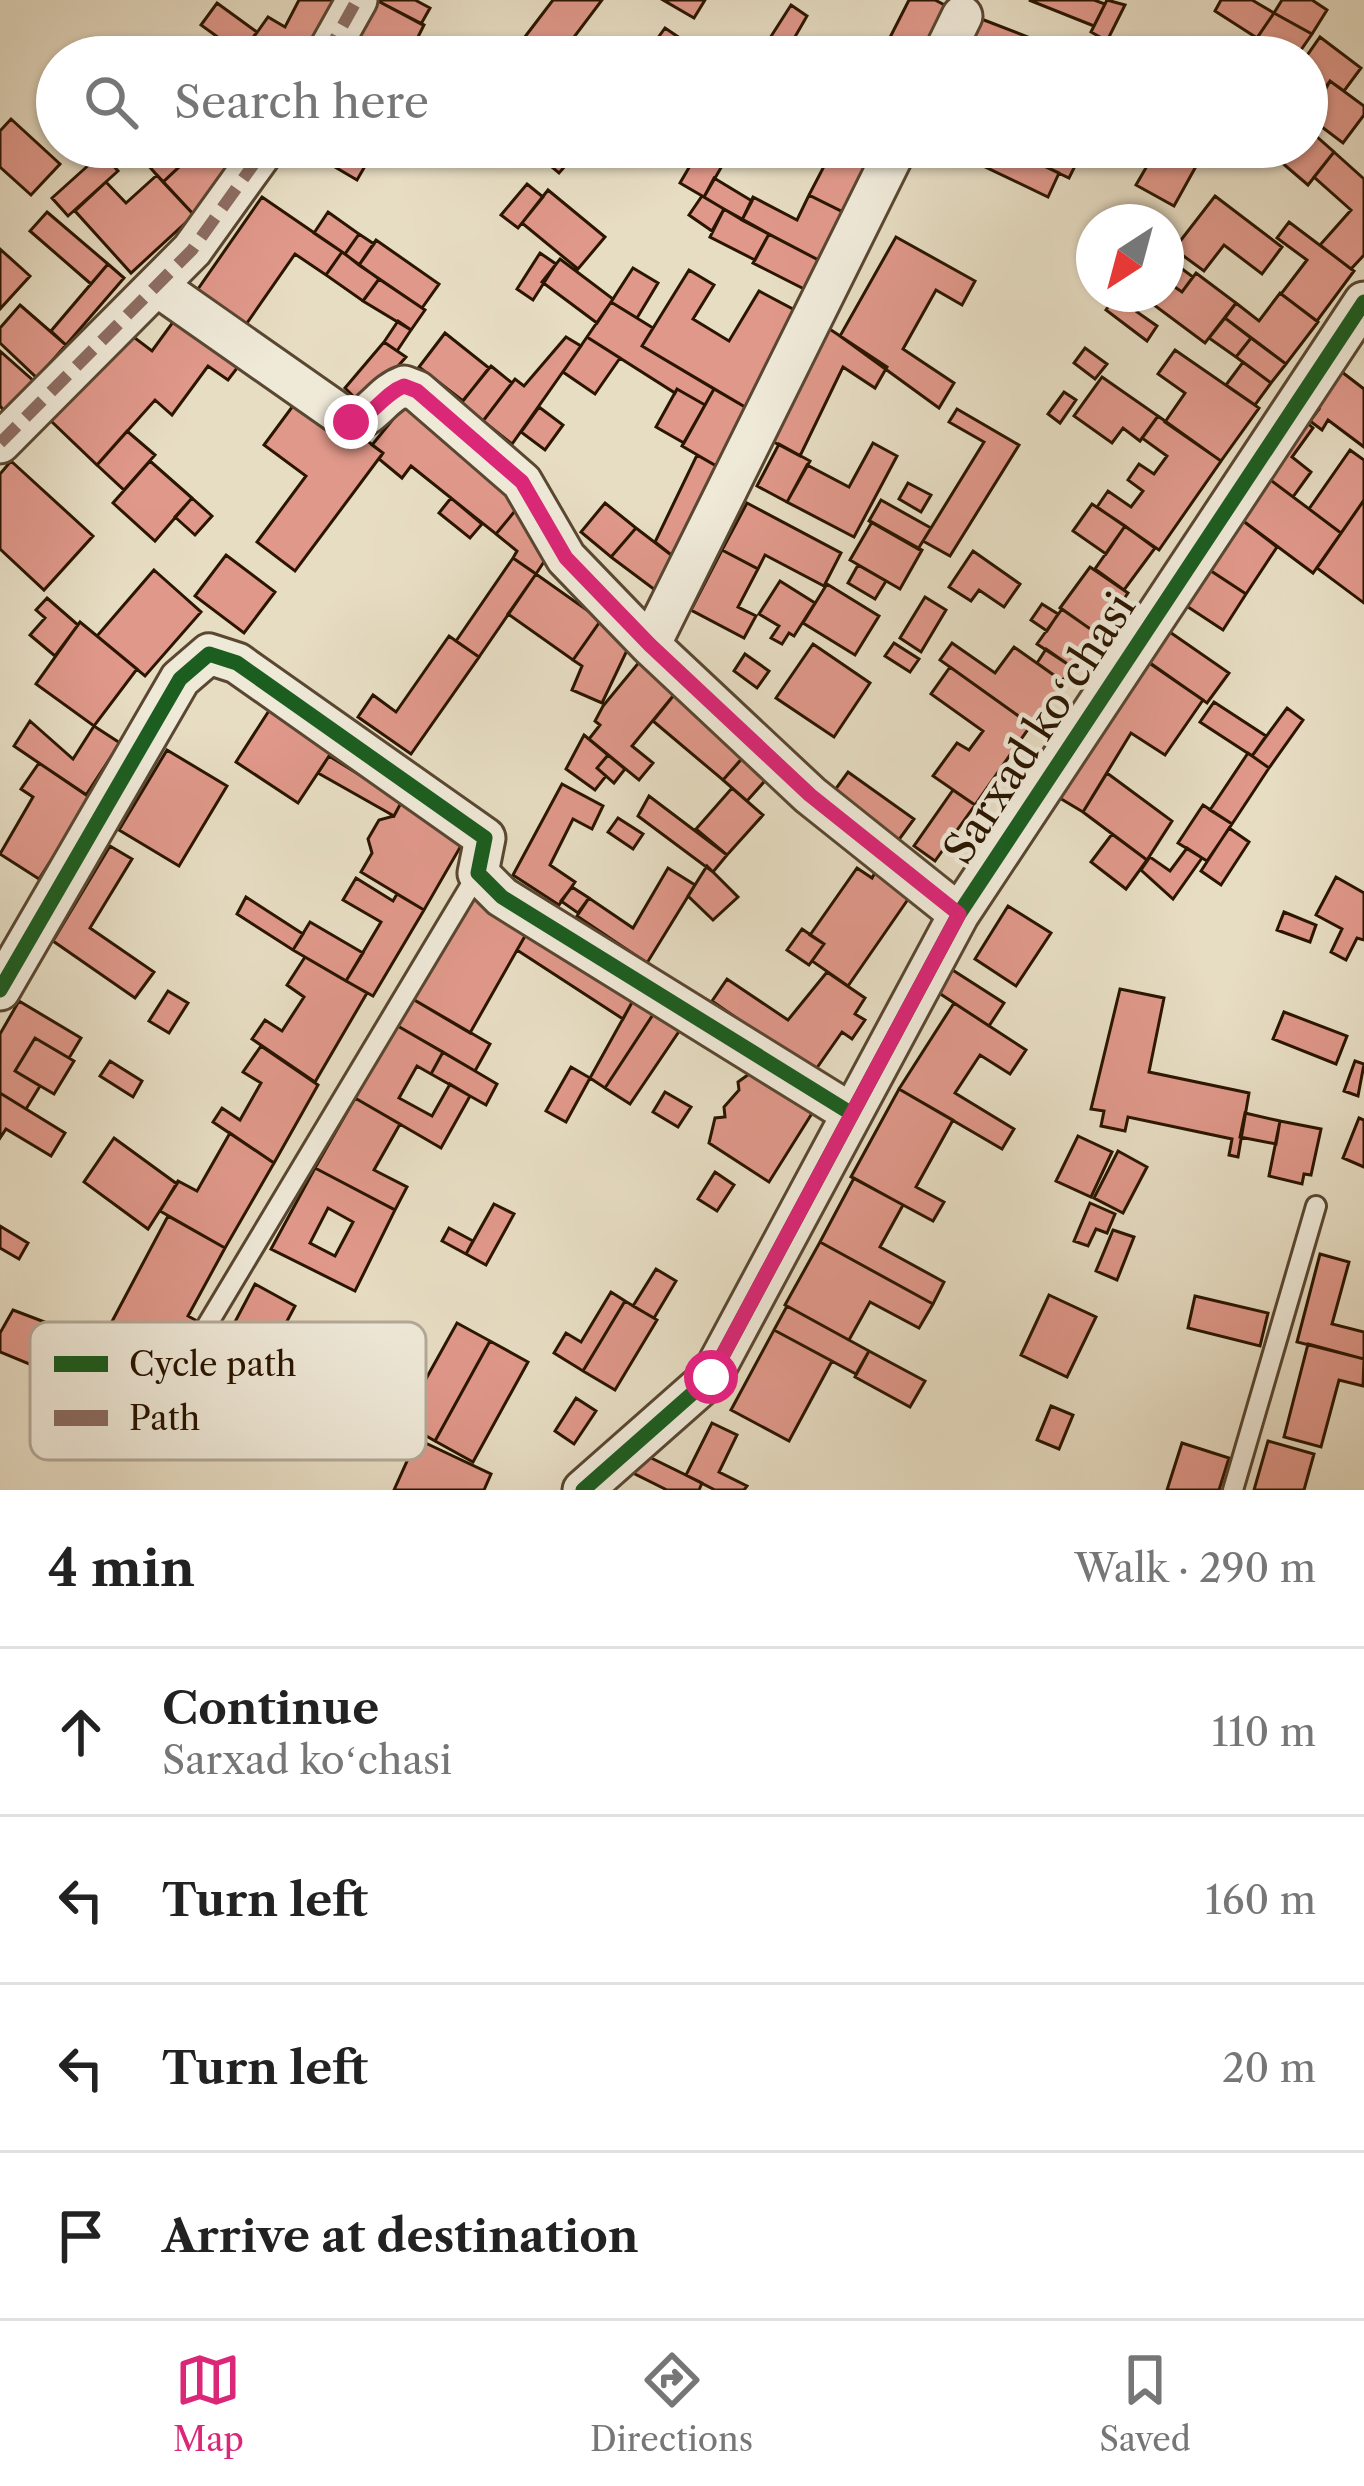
<!DOCTYPE html>
<html lang="en">
<head>
<meta charset="utf-8">
<style>
	body { margin:0; font-family:"Libre Caslon Text",serif; background:#f2f2f2; color:#222 }
	.compass { position:absolute; left:1076px; top:204px; width:108px; height:108px; border-radius:50%; background:#fff; box-shadow:0 3px 9px #0004; rotate:216deg }
	.stop { position:absolute; width:36px; height:36px; margin:-27px; border:9px solid #db2777; border-radius:50%; background:#fff }
	.stop.end { background:#db2777; border-color:#fff; box-shadow:0 3px 12px #0008 }
	.list { margin:0; padding:0; list-style:none }
	h2 { display:flex; justify-content:space-between; align-items:center; height:156px; margin:0; padding:0 48px; font-size:51px }
	h2 small { font-size:39px; font-weight:400; color:#767676 }
	.list li { display:grid; grid-template-columns:78px 1fr auto; gap:36px; align-items:center; box-sizing:border-box; height:168px; padding:0 48px; border-top:3px solid #e0e0e0 }
	.list b { display:block; font-size:45px; white-space:nowrap }
	.list p { margin:0; font-size:39px; white-space:nowrap; color:#767676 }
	.list em { font-size:39px; font-style:normal; color:#767676 }
	.icon { flex:none; width:66px; height:66px; fill:none; stroke:currentColor; stroke-width:2; stroke-linecap:round; stroke-linejoin:round }
	.map { position:relative; flex:none; width:1364px; height:1490px; overflow:hidden }
	.search { position:absolute; background:#fff; box-shadow:0 3px 9px #0004; left:36px; right:36px; top:36px; height:132px; display:flex; align-items:center; gap:30px; box-sizing:border-box; padding:0 42px; border-radius:66px; color:#767676; font-size:45px }
	.sheet { height:828px; background:#fff }
	nav { display:flex; justify-content:space-around; align-items:center; box-sizing:border-box; height:168px; border-top:3px solid #e0e0e0; background:#fff; font-size:33px; color:#767676 }
	nav a { display:grid; justify-items:center; gap:6px }
	nav .on { color:#db2777 }
	.map>svg:first-child { display:block }
	.building { fill:#e0988a; stroke:#2a1500; stroke-width:3; fill-rule:evenodd }
	.lines { fill:none; stroke-linecap:round; stroke-linejoin:round }
	.lane-casing { stroke:#594731; stroke-width:24 }
	.street-casing { stroke:#594731; stroke-width:45 }
	.lane { stroke:#efe9d8; stroke-width:18 }
	.street { stroke:#efe9d8; stroke-width:39 }
	.quiet { stroke:#8d6e63; stroke-width:12; stroke-dasharray:24 12; stroke-linecap:butt }
	.cycleway-casing { stroke:#efe9d8; stroke-width:22 }
	.cycleway { stroke:#1b5e20; stroke-width:15 }
	.route { stroke:#db2777; stroke-width:15 }
	.labels { text-anchor:middle; dominant-baseline:central; stroke-width:9; stroke-linejoin:round; paint-order:stroke }
	.street-label { font-size:42px; fill:#2a1500; stroke:#efe9d8 }
	.key { fill:#efe9d8; stroke:#b4a997; stroke-width:3 }
	.key-label { font-size:33px; fill:#2a1500 }
</style>
</head>
<body>
<div class="map">
<svg width="1364" height="1490" viewBox="0 0 1364 1490">
	<rect width="100%" height="100%" fill="#e7ddc3"/>
	<filter id="stains"><feTurbulence type="fractalNoise" baseFrequency=".00167" numOctaves="4"/><feColorMatrix values="0 0 0 0 .2 0 0 0 0 .09 0 0 0 0 .02 0 0 0 .5 -.17"/></filter>
	<radialGradient id="worn" r=".72"><stop offset=".6" stop-color="#630" stop-opacity="0"/><stop offset="1" stop-color="#630" stop-opacity=".3"/></radialGradient>
	<path class="building" d="M299 0H335L303 57H258L246 48 268 17 285 27Z
		M376 0H415L430 8 421 24Z
		M376 0 424 25 408 57H345Z
		M553 0H602L559 57H541L521 42Z
		M663 0H705L694 18Z
		M909 0H935L956 11 933 57H880Z
		M1029 0H1094L1105 4 1094 26Z
		M1107 0 1125 5 1107 41 1091 32Z
		M1221 0H1252L1274 13 1257 38 1215 11Z
		M1282 0H1312L1327 10 1312 34 1274 13Z
		M217 3 257 32 241 54 201 25Z
		M791 5 807 16 788 49 770 38Z
		M1274 13 1312 34 1296 57 1257 38Z
		M971 15 1028 37 1020 57 993 48 990 57H955Z
		M665 28 708 57H664L650 49Z
		M1320 37 1361 68 1344 91 1330 81 1315 101 1307 95 1314 77 1307 72 1306 57Z
		M1330 81 1364 106V115L1343 143 1310 118Z
		M11 119 60 164 31 195 0 167V131Z
		M1307 128 1334 152 1308 185 1266 149 1307 147Z
		M132 147H184L192 155 163 182Z
		M219 147H252L194 215 163 182 194 153 205 165Z
		M301 147H376L357 180Z
		M528 147H579L581 148 559 173Z
		M701 147H733L704 197 680 183Z
		M834 147H887L851 216 809 195Z
		M985 147H1004L1059 173 1048 197 977 163Z
		M1049 147 1080 156 1069 178 1040 164Z
		M1158 147H1177L1200 159 1174 206 1136 185Z
		M1334 152 1364 179V255L1351 269 1320 245 1351 210 1314 177Z
		M102 153 118 171 68 216 52 198Z
		M157 175 194 215 131 273 75 211 106 182 126 203Z
		M714 178 752 201 742 220 704 197Z
		M527 184 543 197 518 228 501 215Z
		M548 190 605 237 578 269 522 223Z
		M809 195 851 216 826 264 742 220 753 197 797 220Z
		M702 196 724 209 712 231 689 215Z
		M1215 196 1282 247 1262 274 1224 245 1204 271 1174 249Z
		M262 197 342 252 326 275 295 254 240 333 191 299Z
		M724 209 769 234 755 260 710 237Z
		M47 212 108 264 91 284 30 231Z
		M328 212 359 234 345 254 314 233Z
		M1289 222 1354 271 1317 321 1281 294 1307 260 1277 238Z
		M359 234 374 244 359 265 345 254Z
		M769 234 826 264 812 293 753 263Z
		M896 237 975 281 962 305 936 290 903 349 954 383 939 408 840 336Z
		M376 240 439 284 422 308 359 265Z
		M0 249 30 276 0 309Z
		M342 252 379 279 363 301 326 275Z
		M540 253 556 264 533 300 517 289Z
		M1166 257 1193 277 1182 292 1166 281Z
		M560 259 613 299 597 323 542 282Z
		M108 264 124 278 66 345 51 331Z
		M633 268 658 283 637 318 611 302Z
		M689 270 714 285 693 319 729 341 759 291 804 315 757 414 642 346Z
		M1196 273 1236 303 1205 343 1146 299 1150 294H1166V281L1182 292Z
		M379 279 425 310 411 330 363 301Z
		M1280 293 1318 322 1286 364 1225 318 1236 303 1259 321Z
		M1117 294H1150L1137 312 1157 326 1147 341 1106 310Z
		M611 302 653 328 642 346 714 389 705 405 677 389 675 393 587 337Z
		M20 305 66 345 37 378 0 343V328Z
		M181 311 244 359 228 380 208 366 172 415 155 400 97 465 51 421 131 335 152 351Z
		M1225 318 1251 338 1236 357 1209 338Z
		M398 321 411 330 397 351 384 342Z
		M828 328 887 367 875 388 843 367 800 456 768 439Z
		M445 333 489 368 463 401 419 367Z
		M566 337 581 346 512 444 483 421 515 379 524 386Z
		M587 337 620 358 595 394 563 372Z
		M1251 338 1286 364 1271 383 1236 357Z
		M384 342 406 357 363 406 345 388Z
		M1085 348 1107 364 1095 379 1074 363Z
		M1175 350 1259 408 1221 461 1165 422 1185 393 1158 374Z
		M0 351 36 383 5 412 0 406Z
		M1243 362 1271 383 1255 405 1226 385Z
		M491 366 512 383 483 421 461 403Z
		M1338 369 1364 389V447L1328 420 1322 430 1310 421 1319 409 1312 404Z
		M1102 377 1158 416 1140 441 1123 428 1112 443 1074 416Z
		M677 389 705 405 684 443 656 427Z
		M714 389 757 414 725 471 682 446Z
		M1064 392 1076 400 1060 423 1048 414Z
		M407 402 524 500 496 534 411 466 402 478 379 459 383 453 372 445Z
		M295 403 339 419 383 453 295 571 257 542 306 476 264 445Z
		M539 407 563 425 545 450 521 432Z
		M957 409 1019 445 950 556 923 541 984 442 949 422Z
		M1158 416 1221 461 1159 550 1097 507 1108 491 1131 507 1143 491 1128 480 1139 464 1154 474 1167 456 1142 438Z
		M1304 420 1313 428 1292 457 1311 472 1293 497 1264 475Z
		M127 431 155 455 124 490 97 465Z
		M873 443 897 456 854 537 787 502 807 465 849 487Z
		M779 444 810 461 787 502 757 486Z
		M1350 450 1364 460V500L1341 533 1309 509Z
		M697 455 725 471 679 561 655 542Z
		M11 461 93 536 44 590 0 549V474Z
		M150 461 192 498 155 541 113 503Z
		M1264 475 1341 533 1313 573 1234 514Z
		M908 483 931 495 921 512 899 499Z
		M192 498 212 516 195 535 175 517Z
		M451 498 482 524 470 538 439 513Z
		M524 500 551 551 536 574 513 558 517 551 496 534Z
		M881 500 931 528 918 549 869 521Z
		M1364 500V603L1317 568Z
		M605 503 636 528 611 557 581 532Z
		M747 503 841 553 824 586 765 555 758 569 722 550Z
		M1092 504 1125 526 1106 554 1073 531Z
		M1234 514 1277 547 1246 594 1202 565Z
		M872 522 922 550 900 589 850 560Z
		M1125 526 1155 548 1124 590 1095 569Z
		M636 528 679 561 655 590 611 557Z
		M722 550 758 569 738 607 756 616 744 638 691 610Z
		M973 551 1020 584 1004 607 979 590 971 601 949 587Z
		M226 555 275 592 244 633 195 596Z
		M513 558 536 574 479 657 456 641Z
		M858 565 886 581 875 599 848 583Z
		M1202 565 1246 594 1223 630 1179 601Z
		M1090 567 1128 593 1099 635 1060 608Z
		M154 570 201 612 145 676 97 636Z
		M536 574 601 620 573 660 508 614Z
		M780 581 815 603 794 636 789 633 782 644 771 638 779 626 759 614Z
		M827 584 879 616 855 655 803 623Z
		M925 597 946 610 921 652 900 638Z
		M47 598 78 625 55 656 30 635 45 618 36 610Z
		M1042 604 1058 614 1047 631 1031 620Z
		M1062 609 1096 633 1072 667 1037 644Z
		M601 620 631 642 602 703 572 690 582 666 573 660Z
		M80 622 137 669 94 726 36 684Z
		M1164 628 1229 673 1207 703 1143 658Z
		M449 636 479 657 411 754 358 717 373 695 396 712Z
		M894 643 919 659 910 672 885 656Z
		M952 643 995 673 1014 647 1065 683 1034 727 940 660Z
		M813 644 870 683 834 737 776 698Z
		M1046 649 1072 667 1062 681 1037 663Z
		M745 654 769 671 757 688 734 671Z
		M645 655 682 685 632 746 653 763 639 780 589 739 600 725 595 721 603 706Z
		M1139 656 1203 700 1165 755 1131 733 1083 812 1053 794Z
		M950 667 1031 725 975 805 933 776 957 743 969 750 983 731 931 694Z
		M682 685 752 747 723 780 653 721Z
		M1214 702 1266 736 1252 756 1200 722Z
		M272 706 335 747 298 803 236 762Z
		M1287 708 1303 720 1269 768 1252 756Z
		M30 721 73 759 94 726 120 743 86 795 14 746Z
		M584 735 608 755 597 768 606 776 595 790 566 769Z
		M167 750 227 786 179 866 119 830Z
		M747 753 771 774 747 801 723 780Z
		M1248 753 1269 768 1232 824 1210 810Z
		M608 755 625 769 614 783 597 768Z
		M329 756 402 801 394 816 318 773Z
		M39 763 91 798 39 879 0 854 33 797 21 789Z
		M848 772 914 819 898 841 832 794Z
		M1107 773 1172 821 1147 860 1083 812Z
		M562 784 603 806 592 829 573 819 550 865 575 882 559 905 513 875Z
		M732 788 763 815 727 855 696 829Z
		M953 790 975 805 935 861 914 846Z
		M649 796 727 855 713 872 638 816Z
		M402 801 462 844 424 910 361 872 372 853 368 839 379 820 394 816Z
		M1203 805 1232 824 1207 861 1178 843Z
		M618 818 643 834 633 849 608 832Z
		M1229 828 1249 842 1221 885 1201 871Z
		M1112 834 1147 860 1126 889 1091 862Z
		M110 846 132 859 90 928 154 972 135 998 53 941Z
		M1187 848 1202 858 1173 899 1141 870 1150 857 1170 871Z
		M707 866 738 897 713 920 688 896Z
		M668 868 695 885 647 963 577 916 589 898 633 928Z
		M857 868 872 878 876 871 911 895 848 986 812 961 824 944 810 935Z
		M1336 877 1364 893V940L1357 938 1346 960 1331 952 1342 929 1316 915Z
		M356 878 393 901 397 894 424 910 373 996 346 981 381 922 343 900Z
		M572 887 589 898 578 913 561 901Z
		M470 895 529 929 470 1033 411 998Z
		M246 897 303 934 293 950 237 914Z
		M1008 906 1051 933 1016 986 975 959Z
		M1284 912 1316 925 1310 942 1277 930Z
		M310 922 363 953 346 981 293 950Z
		M529 929 635 997 623 1019 517 950Z
		M802 929 824 944 809 965 787 950Z
		M305 957 367 993 315 1082 252 1039 265 1020 282 1031 304 997 287 985Z
		M951 969 1004 1003 989 1026 936 991Z
		M827 972 865 998 855 1014 865 1020 852 1039 842 1032 814 1072 712 1001 727 979 788 1020Z
		M1120 989 1164 998 1149 1072 1249 1093 1238 1157 1229 1155 1232 1139 1128 1117 1125 1131 1101 1126 1104 1111 1091 1109Z
		M168 991 188 1003 169 1033 149 1021Z
		M635 997 656 1010 605 1088 590 1078Z
		M411 998 490 1044 475 1071 396 1025Z
		M19 1001 81 1038 69 1058 35 1038 15 1071 40 1086 26 1109 0 1093V1034Z
		M954 1003 1026 1050 1010 1074 980 1055 955 1093 1014 1129 1002 1149 899 1089Z
		M656 1010 682 1027 630 1104 605 1088Z
		M1284 1012 1347 1036 1336 1064 1273 1039Z
		M396 1025 443 1052 431 1074 417 1066 399 1098 432 1116 450 1084 470 1096 441 1148 355 1098Z
		M35 1038 74 1061 54 1094 15 1071Z
		M261 1046 318 1085 274 1163 213 1122 222 1108 240 1120 261 1083 243 1072Z
		M443 1052 497 1084 486 1105 431 1074Z
		M110 1061 142 1081 133 1097 100 1076Z
		M1355 1061 1364 1064 1358 1096 1344 1091Z
		M571 1067 590 1078 566 1122 546 1111Z
		M756 1069 816 1107 769 1182 709 1143 715 1118 725 1117 724 1107 739 1090 738 1082Z
		M899 1089 953 1120 916 1187 944 1202 933 1221 851 1177Z
		M665 1092 691 1107 678 1127 653 1112Z
		M0 1093 65 1133 51 1156 6 1129 0 1138Z
		M355 1098 400 1124 374 1170 407 1187 395 1210 315 1168Z
		M1245 1113 1280 1121 1276 1144 1240 1137Z
		M1359 1118 1364 1120V1167L1343 1158Z
		M1280 1121 1321 1129 1311 1175 1304 1174 1302 1184 1269 1176Z
		M230 1133 274 1163 225 1248 160 1211 178 1181 197 1191Z
		M1078 1136 1112 1152 1091 1197 1056 1181Z
		M114 1138 177 1184 148 1229 84 1182Z
		M1118 1151 1147 1167 1123 1213 1094 1198Z
		M315 1168 395 1210 355 1291 271 1249ZM328 1208 353 1222 335 1256 310 1243Z
		M715 1172 734 1185 717 1211 698 1199Z
		M854 1178 903 1205 880 1247 944 1282 933 1304 820 1242Z
		M1090 1203 1115 1214 1107 1233 1096 1229 1088 1246 1074 1241Z
		M494 1204 514 1214 486 1265 466 1254Z
		M168 1216 225 1248 188 1316 199 1322 185 1348 174 1343 148 1392 91 1361Z
		M0 1226 28 1243 19 1259 0 1248Z
		M449 1228 473 1241 466 1254 442 1241Z
		M1113 1230 1134 1237 1117 1280 1096 1271Z
		M820 1242 933 1304 919 1328 870 1302 849 1340 785 1305Z
		M1320 1254 1349 1262 1332 1324 1364 1332V1359L1297 1342Z
		M656 1269 676 1281 654 1318 633 1306Z
		M255 1284 295 1306 267 1359 227 1337Z
		M611 1292 625 1301 583 1371 554 1353 566 1333 581 1342Z
		M1049 1295 1096 1317 1067 1377 1021 1355Z
		M1195 1296 1268 1313 1260 1346 1188 1328Z
		M625 1301 657 1320 615 1390 583 1371Z
		M787 1306 869 1351 856 1374 774 1330Z
		M13 1310 100 1343 91 1361 145 1390 136 1408 0 1352V1333Z
		M457 1323 490 1341 435 1441 402 1422Z
		M774 1330 832 1361 789 1441 731 1410Z
		M490 1341 528 1362 473 1462 435 1441Z
		M1308 1344 1364 1359 1363 1386 1339 1380 1321 1447 1284 1437Z
		M869 1351 925 1381 910 1407 855 1377Z
		M576 1398 596 1411 574 1444 555 1431Z
		M1051 1406 1073 1415 1059 1449 1037 1440Z
		M712 1423 737 1435 719 1472 747 1486 744 1490H715L686 1475Z
		M417 1439 491 1474 484 1490H394Z
		M1268 1441 1314 1454 1304 1490H1254Z
		M1182 1443 1229 1458 1219 1490H1167Z
		M641 1453 702 1483 699 1490H667L627 1470Z"/>
	<g class="lines">
		<defs>
			<path id="lane" d="M173 1382 478 873
				M1233 1490 1316 1206"/>
			<path id="street" d="M325 57 357 0
				M942 57 962 16
				M157 286 351 422C375 415 382 394 404 386L417 391 522 482 566 558 650 645 810 795 959 914
				M0 443 192 250 266 147
				M650 645 897 147
				M0 990 180 679 209 654 237 663 485 838 478 873 502 897 852 1114
				M583 1490 711 1377 959 914 1364 302"/>
		</defs>
		<use href="#lane" class="lane-casing"/>
		<use href="#street" class="street-casing"/>
		<use href="#lane" class="lane"/>
		<use href="#street" class="street"/>
		<path class="quiet" d="M325 57 357 0
			M0 443 192 250 266 147"/>
		<defs>
			<path id="cycleway" d="M0 990 180 679 209 654 237 663 485 838 478 873 502 897 852 1114
				M583 1490 711 1377 959 914 1364 302"/>
		</defs>
		<use href="#cycleway" class="cycleway-casing"/>
		<use href="#cycleway" class="cycleway"/>
	</g>
	<g class="lines">
		<path class="route" d="M351 422C375 415 383 394 404 386L417 391 522 482 566 558 650 645 810 795 959 914 711 1377"/>
	</g>
	<g class="labels">
		<g class="street-label">
			<text transform="translate(1039 728) rotate(-57)">Sarxad koʻchasi</text>
		</g>
	</g>
	<rect x="30" y="1322" width="396" height="138" rx="18" class="key"/>
	<rect x="54" y="1356" width="54" height="16" fill="#1b5e20"/>
	<rect x="54" y="1410" width="54" height="16" fill="#8d6e63"/>
	<g class="key-label">
		<text x="129" y="1376">Cycle path</text>
		<text x="129" y="1430">Path</text>
	</g>
	<rect width="100%" height="100%" filter="url(#stains)"/>
	<rect width="100%" height="100%" fill="url(#worn)"/>
</svg>
<svg class="compass" viewBox="-18 -18 36 36"><path d="M0-13l5 13h-10z" fill="#e53935"/><path d="M0 13l5-13h-10z" fill="#767676"/></svg>
<div class="stop" style="left:711px;top:1377px"></div>
<div class="stop end" style="left:351px;top:422px"></div>
<div class="search"><svg class="icon" aria-label="search" viewBox="0 0 24 24"><circle cx="10" cy="10" r="6"/><path d="M15 15l6 6"/></svg>Search here</div>
</div>
<section class="sheet">
<h2>4 min<small>Walk · 290 m</small></h2>
<ul class="list">
<li><svg class="icon" aria-label="ahead" viewBox="0 0 24 24"><path d="M12 20V5M6 11l6-6 6 6"/></svg><div><b>Continue</b><p>Sarxad koʻchasi</p></div><em>110 m</em></li>
<li><svg class="icon" aria-label="left" viewBox="0 0 24 24"><path d="M17 20v-9H6M10 6l-5 5 5 5"/></svg><div><b>Turn left</b></div><em>160 m</em></li>
<li><svg class="icon" aria-label="left" viewBox="0 0 24 24"><path d="M17 20v-9H6M10 6l-5 5 5 5"/></svg><div><b>Turn left</b></div><em>20 m</em></li>
<li><svg class="icon" aria-label="arrive" viewBox="0 0 24 24"><path d="M6 21V4h12l-3 4 3 4H6"/></svg><div><b>Arrive at destination</b></div></li>
</ul>
</section>
<nav>
<a class="on"><svg class="icon" aria-label="map" viewBox="0 0 24 24"><path d="M3 6l6-2 6 2 6-2v14l-6 2-6-2-6 2zM9 4v14M15 6v14"/></svg>Map</a>
<a><svg class="icon" aria-label="directions" viewBox="0 0 24 24"><path d="M12 3l9 9-9 9-9-9zM9 14v-3h6M13 9l2 2-2 2"/></svg>Directions</a>
<a><svg class="icon" aria-label="saved" viewBox="0 0 24 24"><path d="M7 4h10v16l-5-4-5 4z"/></svg>Saved</a>
</nav>
</body>
</html>
